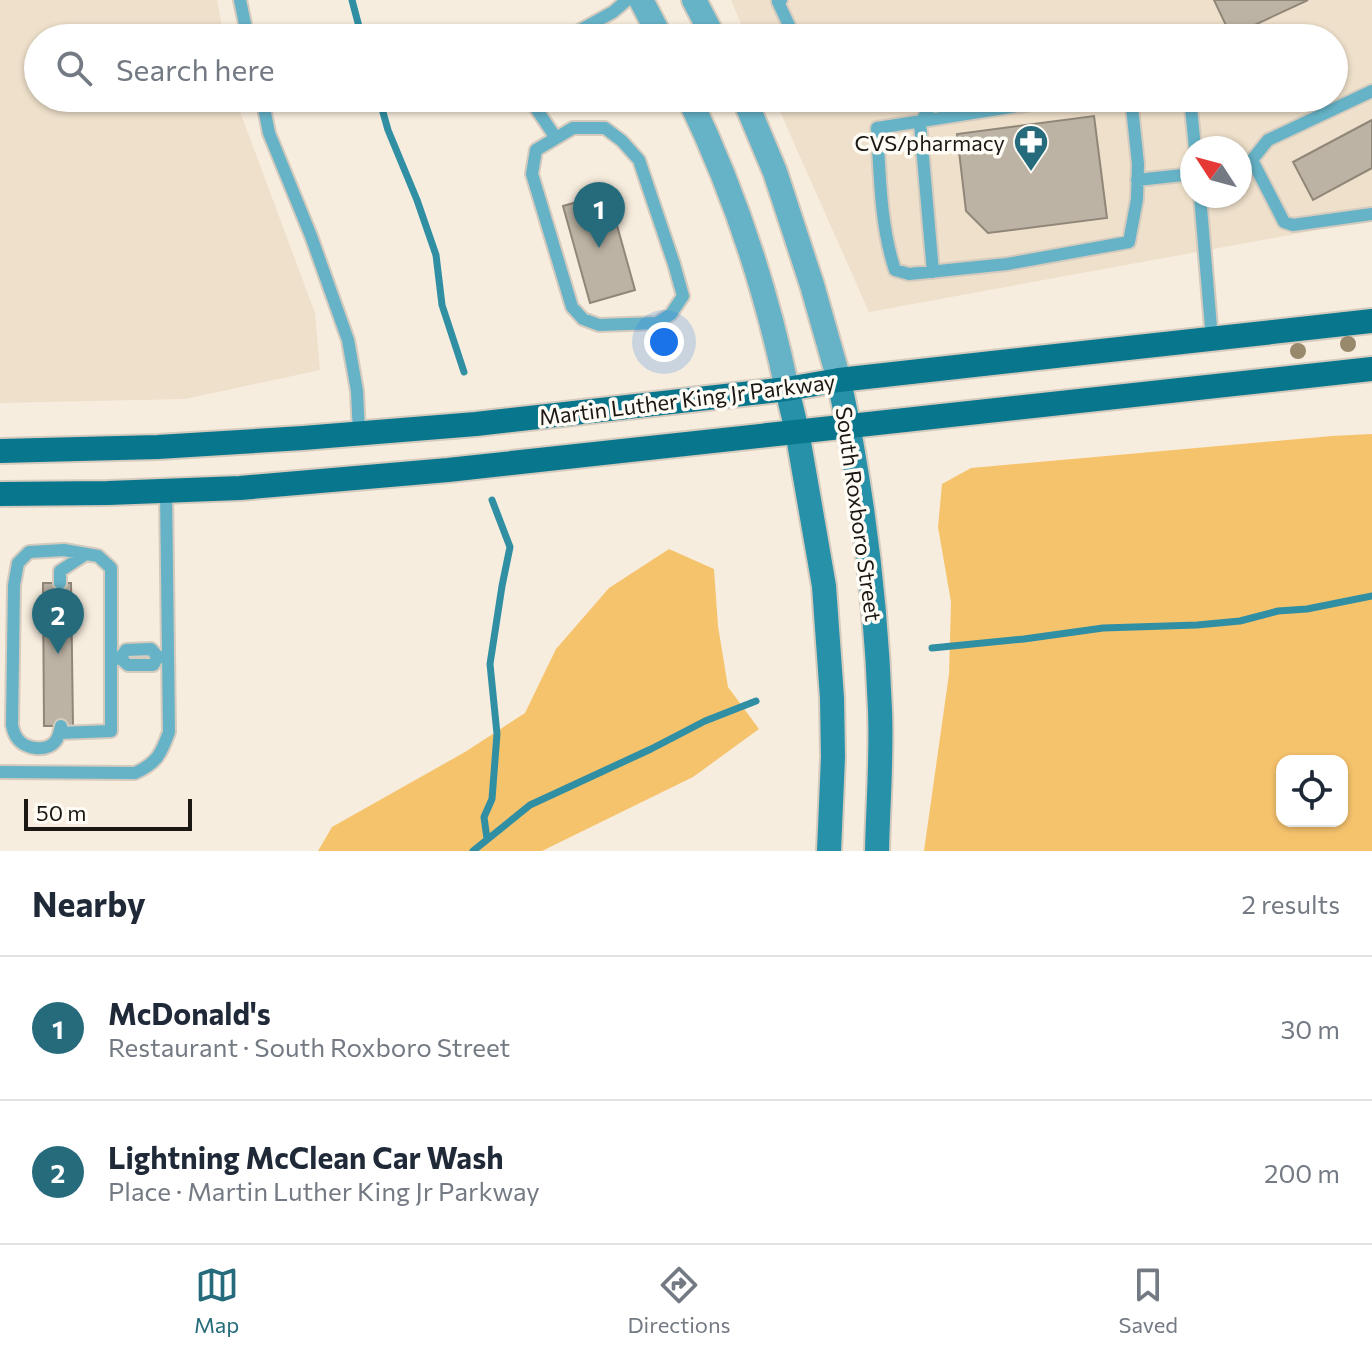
<!DOCTYPE html>
<html lang="en">
<head>
<meta charset="utf-8">
<style>
	body { margin:0; font-family:Commissioner,sans-serif; background:#f6f6f7; color:#1f2937 }
	.controls { position:absolute; right:24px; bottom:24px; display:grid; overflow:hidden; border-radius:16px; box-shadow:0 2px 6px #0004 }
	.controls button { width:72px; height:72px; display:grid; place-items:center; padding:0; border:0; border-bottom:2px solid #e0e1e3; background:#fff; color:#1f2937; font:40px sans-serif }
	.compass { position:absolute; left:1180px; top:136px; width:72px; height:72px; border-radius:50%; background:#fff; box-shadow:0 2px 6px #0004; rotate:306deg }
	.scale { position:absolute; left:24px; bottom:20px; width:168px; box-sizing:border-box; padding-left:8px; border:4px solid #1b1813; border-top:0; font-size:22px; line-height:28px; white-space:nowrap; color:#1b1813; -webkit-text-stroke:6px #fffbf5; paint-order:stroke }
	.you { position:absolute; left:664px; top:342px; width:28px; height:28px; margin:-20px; border:6px solid #fff; border-radius:50%; background:#1a73e8; box-shadow:0 0 0 12px #1a73e833 }
	.badge { display:grid; place-items:center; width:52px; height:52px; border-radius:50%; background:#266b7b; color:#fff; font-size:26px; font-weight:700 }
	.pin { position:absolute; translate:-50% -66px; filter:drop-shadow(0 2px 4px #0008) }
	.pin::after { content:''; position:absolute; top:42px; width:28px; height:24px; background:inherit; clip-path:polygon(0 0,100% 0,50% 100%) }
	.list { margin:0; padding:0; list-style:none }
	h2 { display:flex; justify-content:space-between; align-items:center; height:104px; margin:0; padding:0 32px; font-size:34px }
	h2 small { font-size:26px; font-weight:400; color:#747a83 }
	.list li { display:grid; grid-template-columns:52px 1fr auto; gap:24px; align-items:center; box-sizing:border-box; height:144px; padding:0 32px; border-top:2px solid #e0e1e3 }
	.list b { display:block; font-size:30px; white-space:nowrap }
	.list p { margin:0; font-size:26px; white-space:nowrap; color:#747a83 }
	.list em { font-size:26px; font-style:normal; color:#747a83 }
	.icon { flex:none; width:44px; height:44px; fill:none; stroke:currentColor; stroke-width:2; stroke-linecap:round; stroke-linejoin:round }
	.map { position:relative; flex:none; width:1372px; height:851px; overflow:hidden }
	.search { position:absolute; background:#fff; box-shadow:0 2px 6px #0004; left:24px; right:24px; top:24px; height:88px; display:flex; align-items:center; gap:20px; box-sizing:border-box; padding:0 28px; border-radius:44px; color:#747a83; font-size:30px }
	.sheet { height:392px; background:#fff }
	nav { display:flex; justify-content:space-around; align-items:center; box-sizing:border-box; height:112px; border-top:2px solid #e0e1e3; background:#fff; font-size:22px; color:#747a83 }
	nav a { display:grid; justify-items:center; gap:4px }
	nav .on { color:#266b7b }
	.map>svg:first-child { display:block }
	.built { fill:#eee0ca; fill-rule:evenodd }
	.green { fill:#f6c36d; fill-rule:evenodd }
	.lines { fill:none; stroke-linecap:round; stroke-linejoin:round }
	.stream { stroke:#318fa3; stroke-width:7 }
	.building { fill:#bcb3a4; stroke:#908779; stroke-width:2 }
	.lane-casing { stroke:#d4cbbe; stroke-width:16 }
	.street-casing { stroke:#d4cbbe; stroke-width:28 }
	.secondary-casing { stroke:#d4cbbe; stroke-width:28 }
	.primary-casing { stroke:#d4cbbe; stroke-width:28 }
	.lane { stroke:#66b3c7; stroke-width:12 }
	.street { stroke:#66b3c7; stroke-width:24 }
	.secondary { stroke:#2791a9; stroke-width:24 }
	.primary { stroke:#08778d; stroke-width:24 }
	.tree { fill:#98886c }
	.labels { text-anchor:middle; dominant-baseline:central; stroke-width:7; stroke-linejoin:round; paint-order:stroke }
	.poi-label { font-size:22px; fill:#1b1813; stroke:#fffbf5; text-anchor:end }
	.street-label { font-size:22px; fill:#1b1813; stroke:#fffbf5 }
</style>
</head>
<body>
<div class="map">
<svg width="1372" height="851" viewBox="0 0 1372 851">
	<rect width="100%" height="100%" fill="#f7edde"/>
	<path class="built" d="M0 0H217L224 38H38V98H235L315 313 320 370 185 399 0 403Z
		M731 0H1372V220L869 312 774 98H1334V38H747ZM1192 148H1240V196H1192Z"/>
	<path class="green" d="M1372 434V851H924L949 674 951 602 938 527 942 484 971 468 1332 436ZM1282 761H1342V821H1282Z
		M669 549 714 569 718 626 728 687 759 729 693 777 542 851H318L332 827 465 752 525 713 556 649 609 588Z"/>
	<g class="lines">
		<path class="stream" d="M352 0 362 38
			M379 98 388 130 417 200 436 255 442 305 464 372
			M932 648 1024 639 1103 628 1197 625 1240 621 1278 611 1307 609 1372 596
			M487 839 484 817 492 799 497 734 490 664 502 586 510 547 492 500
			M473 851 530 805 651 749 705 721 756 701"/>
	</g>
	<path class="building" d="M1214 0H1308L1231 36Z
		M1094 116 1107 218 988 233 966 211 957 134Z
		M1372 120V168L1313 200 1293 162Z
		M608 193 635 290 590 303 563 206Z
		M43 583H71L73 726H44Z"/>
	<g class="lines">
		<defs>
			<path id="lane" d="M240 0 248 38
				M781 0 778 2 795 38
				M566 38 613 12 627 0
				M262 98 269 133 311 236 348 340 357 391 359 434
				M529 98 556 138
				M824 98 827 104 838 98
				M1069 98 877 128C880 175 880 225 895 270L909 274 1007 264 1129 242 1137 199 1138 164 1131 98
				M1190 98 1195 148
				M573 128H605L622 141 639 160 674 264 683 296 671 314 657 323 599 325 583 319 572 307 532 174 536 150Z
				M1252 160 1284 222 1293 225 1372 214
				M1240 163 1252 160 1268 140 1372 91
				M1137 180 1192 174
				M1200 196 1212 339
				M933 272 920 123 936 98
				M60 583V571L86 554
				M120 658 128 665H153L158 657 168 656
				M113 659 120 658 126 650 151 649 158 657
				M59 733 111 731V568L98 556 64 550 29 552 18 563 14 585 12 725C13 730 14 734 17 738 25 750 49 753 57 739 59 735 60 730 61 726
				M0 772 135 773C157 763 161 754 169 732L166 491"/>
			<path id="street" d="M641 0 661 38
				M694 0 714 38
				M689 98C734 191 766 288 787 389
				M744 98 775 172 812 285 839 380"/>
			<path id="secondary" d="M839 380C862 488 876 599 880 710 882 756 878 804 877 851
				M787 389 797 431 824 586 832 698 833 757 829 851"/>
			<path id="primary" d="M0 451 158 447 303 438 476 424 787 389 839 380 1372 321
				M0 494 108 493 240 488 448 470 1372 369"/>
		</defs>
		<use href="#lane" class="lane-casing"/>
		<use href="#street" class="street-casing"/>
		<use href="#secondary" class="secondary-casing"/>
		<use href="#primary" class="primary-casing"/>
		<use href="#lane" class="lane"/>
		<use href="#street" class="street"/>
		<use href="#secondary" class="secondary"/>
		<use href="#primary" class="primary"/>
	</g>
	<g class="tree">
		<circle cx="1348" cy="344" r="8"/>
		<circle cx="1298" cy="351" r="8"/>
	</g>
	<defs>
		<symbol id="pharmacy-pin" viewBox="-11 -11 22 30"><path d="M0 17L-7.5 6A9.5 9.5 0 1 1 7.5 6Z" fill="#266b7b" stroke="#fffbf5"/><path d="M-2-6h4v4h4v4h-4v4h-4v-4h-4v-4h4Z" fill="#fff"/></symbol>
	</defs>
	<g fill-rule="evenodd">
		<use href="#pharmacy-pin" x="1011" y="122" width="40" height="54"/>
	</g>
	<g class="labels">
		<g class="poi-label">
			<text x="1005" y="142">CVS/pharmacy</text>
		</g>
		<g class="street-label">
			<text transform="translate(687 399) rotate(-7)">Martin Luther King Jr Parkway</text>
			<text transform="translate(859 514) rotate(82)">South Roxboro Street</text>
		</g>
	</g>
</svg>
<div class="controls">
<button><svg class="icon" aria-label="locate" viewBox="0 0 24 24"><circle cx="12" cy="12" r="6"/><path d="M12 2v4M12 18v4M2 12h4M18 12h4"/></svg></button>
</div>
<svg class="compass" viewBox="-18 -18 36 36"><path d="M0-13l5 13h-10z" fill="#e53935"/><path d="M0 13l5-13h-10z" fill="#747a83"/></svg>
<div class="scale">50 m</div>
<div class="you"></div>
<div class="pin badge" style="left:599px;top:248px">1</div>
<div class="pin badge" style="left:58px;top:654px">2</div>
<div class="search"><svg class="icon" aria-label="search" viewBox="0 0 24 24"><circle cx="10" cy="10" r="6"/><path d="M15 15l6 6"/></svg>Search here</div>
</div>
<section class="sheet">
<h2>Nearby<small>2 results</small></h2>
<ul class="list">
<li><span class="badge">1</span><div><b>McDonald's</b><p>Restaurant · South Roxboro Street</p></div><em>30 m</em></li>
<li><span class="badge">2</span><div><b>Lightning McClean Car Wash</b><p>Place · Martin Luther King Jr Parkway</p></div><em>200 m</em></li>
</ul>
</section>
<nav>
<a class="on"><svg class="icon" aria-label="map" viewBox="0 0 24 24"><path d="M3 6l6-2 6 2 6-2v14l-6 2-6-2-6 2zM9 4v14M15 6v14"/></svg>Map</a>
<a><svg class="icon" aria-label="directions" viewBox="0 0 24 24"><path d="M12 3l9 9-9 9-9-9zM9 14v-3h6M13 9l2 2-2 2"/></svg>Directions</a>
<a><svg class="icon" aria-label="saved" viewBox="0 0 24 24"><path d="M7 4h10v16l-5-4-5 4z"/></svg>Saved</a>
</nav>
</body>
</html>
